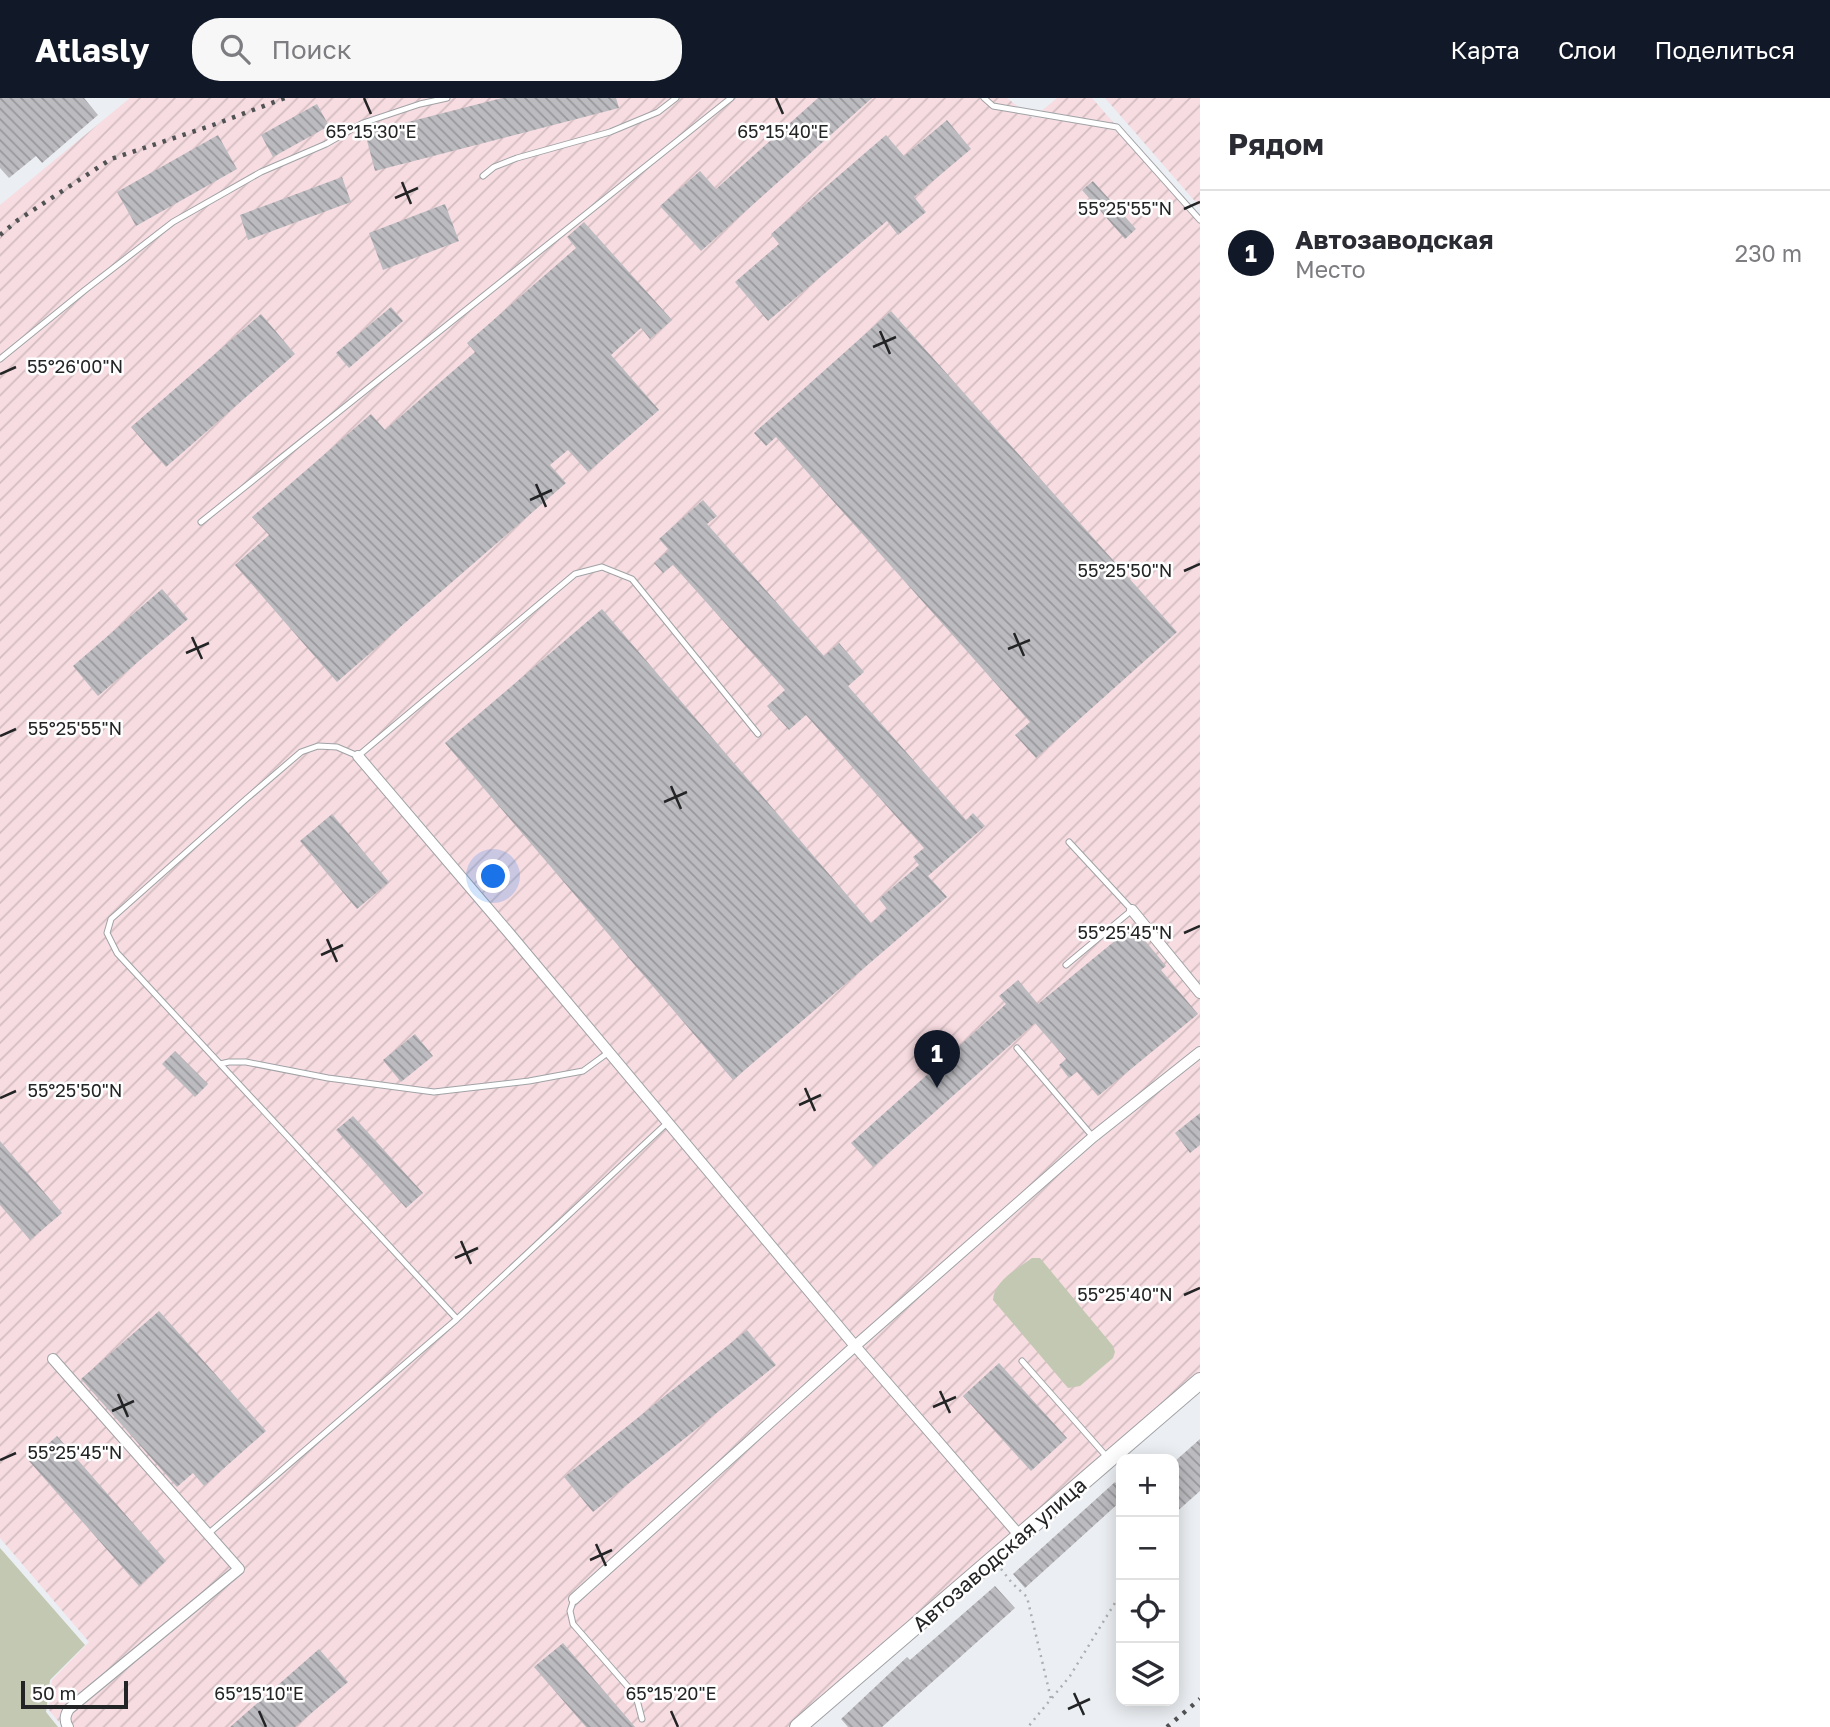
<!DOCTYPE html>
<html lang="ru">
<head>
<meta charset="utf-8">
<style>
	body { margin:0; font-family:"Golos Text",sans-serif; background:#f7f7f7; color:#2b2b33 }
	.controls { position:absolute; right:21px; bottom:21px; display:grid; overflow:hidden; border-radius:14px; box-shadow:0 4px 18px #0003 }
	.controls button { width:63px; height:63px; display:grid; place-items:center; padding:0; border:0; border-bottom:2px solid #e1e1e2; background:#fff; color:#2b2b33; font:35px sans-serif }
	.scale { position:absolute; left:21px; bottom:18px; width:107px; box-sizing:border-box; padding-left:7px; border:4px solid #232425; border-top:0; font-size:19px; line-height:24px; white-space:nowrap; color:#232425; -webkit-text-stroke:5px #fff; paint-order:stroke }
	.you { position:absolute; left:494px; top:779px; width:24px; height:24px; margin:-18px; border:5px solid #fff; border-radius:50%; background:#1a73e8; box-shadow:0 0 0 10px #1a73e833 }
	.badge { display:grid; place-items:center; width:46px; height:46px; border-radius:50%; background:#111827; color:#fff; font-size:23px; font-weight:700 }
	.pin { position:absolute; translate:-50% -58px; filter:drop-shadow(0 2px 4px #0008) }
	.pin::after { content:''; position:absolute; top:37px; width:24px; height:21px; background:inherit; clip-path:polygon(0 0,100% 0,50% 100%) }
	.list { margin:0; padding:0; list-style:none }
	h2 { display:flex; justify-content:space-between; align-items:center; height:91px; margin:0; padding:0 28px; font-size:30px }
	h2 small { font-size:23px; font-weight:400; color:#7c7c81 }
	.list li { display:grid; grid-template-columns:46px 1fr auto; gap:21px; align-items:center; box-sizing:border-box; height:126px; padding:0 28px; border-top:2px solid #e1e1e2 }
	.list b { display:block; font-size:26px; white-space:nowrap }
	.list p { margin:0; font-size:23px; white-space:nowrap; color:#7c7c81 }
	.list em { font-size:23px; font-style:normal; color:#7c7c81 }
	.icon { flex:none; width:38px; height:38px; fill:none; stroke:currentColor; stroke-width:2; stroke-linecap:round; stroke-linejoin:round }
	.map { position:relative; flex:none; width:1200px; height:1629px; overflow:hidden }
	header { display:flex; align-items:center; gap:42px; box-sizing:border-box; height:98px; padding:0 35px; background:#111827; color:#fff }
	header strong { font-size:33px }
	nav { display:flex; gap:38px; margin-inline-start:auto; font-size:24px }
	.search { width:490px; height:63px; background:#f7f7f7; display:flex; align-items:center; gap:18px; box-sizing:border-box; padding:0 24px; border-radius:28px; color:#7c7c81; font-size:26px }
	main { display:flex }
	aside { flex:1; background:#fff }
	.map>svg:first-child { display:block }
	.industrial { fill:url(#industrial-furrows) }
	.park { fill:#c2c8b1 }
	.building { fill:url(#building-back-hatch) }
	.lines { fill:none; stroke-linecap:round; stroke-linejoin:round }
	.lane-casing { stroke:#a0a2a6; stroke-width:7 }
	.street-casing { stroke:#a0a2a6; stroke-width:12 }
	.secondary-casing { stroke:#a0a2a6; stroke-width:18 }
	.path { stroke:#acaeb1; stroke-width:2.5; stroke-dasharray:2 5; stroke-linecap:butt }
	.lane { stroke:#fff; stroke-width:5 }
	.street { stroke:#fff; stroke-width:10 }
	.secondary { stroke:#fff; stroke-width:16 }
	.rail { stroke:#515254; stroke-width:4.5; stroke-dasharray:3.5 7; stroke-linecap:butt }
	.ticks { fill:none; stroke:#232425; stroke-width:2.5 }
	.labels { text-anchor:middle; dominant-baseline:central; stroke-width:5; stroke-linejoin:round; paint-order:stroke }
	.street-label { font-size:21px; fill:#232425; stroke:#fff }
	.ticks-label { font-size:18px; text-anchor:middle; fill:#232425; stroke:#fff; stroke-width:5; stroke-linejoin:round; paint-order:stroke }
</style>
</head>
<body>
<header>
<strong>Atlasly</strong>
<div class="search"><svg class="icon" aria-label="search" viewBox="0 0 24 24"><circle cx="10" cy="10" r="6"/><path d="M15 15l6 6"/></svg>Поиск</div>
<nav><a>Карта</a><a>Слои</a><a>Поделиться</a></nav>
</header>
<main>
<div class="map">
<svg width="1200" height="1629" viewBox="0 0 1200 1629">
	<defs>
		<pattern id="industrial-furrows" width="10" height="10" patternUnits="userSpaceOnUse" patternTransform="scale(1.75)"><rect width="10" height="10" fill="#f7dce1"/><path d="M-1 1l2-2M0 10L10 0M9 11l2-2" fill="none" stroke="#d3bdc1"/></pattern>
		<pattern id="building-back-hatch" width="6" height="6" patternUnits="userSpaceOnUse" patternTransform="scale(1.75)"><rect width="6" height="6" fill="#bcbbc0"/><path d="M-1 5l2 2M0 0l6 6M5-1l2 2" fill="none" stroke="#98989c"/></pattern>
	</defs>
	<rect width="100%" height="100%" fill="#ebeef2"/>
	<path class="industrial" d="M130 0H1007L1033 20 1057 0H1092L1200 124V1274L788 1629H63L49 1612 52 1582 89 1544 0 1440V107Z
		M1105 0H1200V109Z"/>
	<path class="park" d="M1032 1160H1040L1113 1248 1115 1254 1113 1260 1080 1288 1068 1290 993 1202C994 1183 1017 1171 1032 1160Z
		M0 1450 85 1547 50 1582 46 1614 58 1629H0Z"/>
	<path class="building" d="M0 0H84L98 17 42 65 36 58 9 80 0 70Z
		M502 0H616L619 10 375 73 365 35Z
		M818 0H872L701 153 660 108 700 73 716 91Z
		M317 6 329 28 273 59 261 37Z
		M947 22 971 51 914 99 926 114 898 137 887 123 768 223 735 184 779 146 771 136 886 37 904 58Z
		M218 37 237 71 136 128 117 94Z
		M342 79 351 104 248 142 240 117Z
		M1093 83 1136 131 1125 141 1082 92Z
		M445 106 459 143 383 172 369 135Z
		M584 124 672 222 650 241 641 230 611 257 659 312 588 374 568 352 550 367 566 385 337 584 235 467 269 437 252 419 371 316 385 332 475 254 467 245 576 150 567 139Z
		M391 209 403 223 349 270 336 255Z
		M891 213 1177 534 1036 660 1015 637 1030 624 776 339 766 348 754 335Z
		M261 216 295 256 166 369 131 329Z
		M703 402 717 418 707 426 824 558 839 545 864 574 848 588 966 722 973 715 985 728 928 778 947 799 733 982 445 645 602 511 871 825 887 811 879 801 919 767 913 759 924 750 806 617 789 632 767 608 785 592 673 467 663 475 654 465 669 452 659 441Z
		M162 491 188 521 98 598 73 568Z
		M332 716 389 784 357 811 300 743Z
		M1133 828 1166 868 1161 872 1198 916 1098 998 1077 974 1069 980 1059 967 1066 961 1035 925 873 1069 851 1045 1006 906 999 898 1018 882 1038 906Z
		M415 936 433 958 401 984 383 962Z
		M175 953 208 986 195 999 162 966Z
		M1200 1015V1047L1190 1055 1175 1035Z
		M353 1018 423 1095 406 1110 336 1032Z
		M0 1043 62 1115 30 1142 0 1107Z
		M159 1213 266 1333 204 1388 193 1375 177 1389 81 1281Z
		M747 1232 776 1267 593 1414 564 1379Z
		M999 1265 1067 1340 1031 1373 963 1298Z
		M57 1338 166 1463 139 1488 29 1363Z
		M1200 1341V1393L1174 1416V1364Z
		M1115 1384 1121 1391V1403L1025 1490 1013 1476Z
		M995 1488 1015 1510 882 1629H848L841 1621 907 1559 910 1562Z
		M563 1545 635 1629H586L534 1569Z
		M319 1551 348 1584 295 1629H230Z"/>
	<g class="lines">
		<defs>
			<path id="lane" d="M984 0 993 8 1117 29 1200 122
				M483 78 494 69 517 60 610 34 658 14 676 0
				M0 261 85 192 173 124 261 74 326 46 363 25 420 6 447 0
				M201 424 731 0
				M1066 867 1132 812 1069 744
				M1017 950 1093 1039
				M220 966 229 964H246L328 980 434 994 529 983 583 973 609 954
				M457 1221 117 855 107 835 111 821 245 702 301 654 318 648 337 649 358 658 575 476 602 469 632 481 758 636
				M1022 1263 1107 1359
				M208 1436 457 1221 667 1025
				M574 1501 570 1513 573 1526 636 1598 642 1621"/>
			<path id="street" d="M358 658 509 835 855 1248 1020 1438
				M1132 812 1200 895
				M53 1261 239 1471 69 1611C65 1617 64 1622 68 1629
				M574 1501 855 1248 1093 1039 1200 954"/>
			<path id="secondary" d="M798 1629 1200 1283"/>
		</defs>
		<use href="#lane" class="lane-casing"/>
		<use href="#street" class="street-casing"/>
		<use href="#secondary" class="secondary-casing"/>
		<path class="path" d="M1001 1471 1012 1485 1027 1499 1051 1601 1028 1629
			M1052 1600 1070 1578 1121 1495"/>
		<use href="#lane" class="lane"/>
		<use href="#street" class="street"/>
		<use href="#secondary" class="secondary"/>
		<path class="rail" d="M0 137 18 122 111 61 213 27 285 0
			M1167 1629 1200 1601"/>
	</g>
	<path class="ticks" d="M364 0 371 16M776 0 783 16M402 84 411 106M395 100 418 90M1184 111 1200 104M880 233 890 256M873 249 896 239M0 276 16 269M536 386 546 409M530 402 552 392M1184 473 1200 466M1014 535 1024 558M192 539 202 561M1008 551 1030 542M186 555 209 545M0 638 16 631M671 688 681 711M664 704 687 694M1184 835 1200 828M327 841 337 864M321 857 343 847M805 990 815 1013M0 1000 16 993M799 1007 821 997M461 1143 471 1166M455 1160 478 1150M1184 1197 1200 1190M940 1293 950 1315M118 1296 128 1319M933 1309 956 1299M112 1313 134 1303M0 1362 16 1355M596 1446 606 1468M590 1462 612 1452M1074 1595 1084 1617M1068 1611 1090 1601M259 1613 266 1629M671 1613 678 1629"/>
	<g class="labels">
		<g class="street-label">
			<text transform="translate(999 1456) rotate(-41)">Автозаводская улица</text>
		</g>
	</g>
	<g class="ticks-label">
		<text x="371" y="40">65°15'30"E</text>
		<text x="783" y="40">65°15'40"E</text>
		<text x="1125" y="117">55°25'55"N</text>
		<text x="75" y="275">55°26'00"N</text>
		<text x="1125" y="479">55°25'50"N</text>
		<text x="75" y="637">55°25'55"N</text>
		<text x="1125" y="841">55°25'45"N</text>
		<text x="75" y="999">55°25'50"N</text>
		<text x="1125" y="1203">55°25'40"N</text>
		<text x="75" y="1361">55°25'45"N</text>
		<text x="259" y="1602">65°15'10"E</text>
		<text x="671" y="1602">65°15'20"E</text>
	</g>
</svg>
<div class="controls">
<button>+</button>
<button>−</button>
<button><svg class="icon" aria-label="locate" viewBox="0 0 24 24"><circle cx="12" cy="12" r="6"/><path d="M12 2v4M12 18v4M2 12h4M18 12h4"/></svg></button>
<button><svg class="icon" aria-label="layers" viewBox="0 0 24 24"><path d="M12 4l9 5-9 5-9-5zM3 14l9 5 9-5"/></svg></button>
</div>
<div class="scale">50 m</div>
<div class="you"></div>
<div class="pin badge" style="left:937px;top:990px">1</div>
</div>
<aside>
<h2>Рядом<small></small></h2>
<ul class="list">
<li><span class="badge">1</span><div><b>Автозаводская</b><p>Место</p></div><em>230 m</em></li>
</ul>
</aside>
</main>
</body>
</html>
